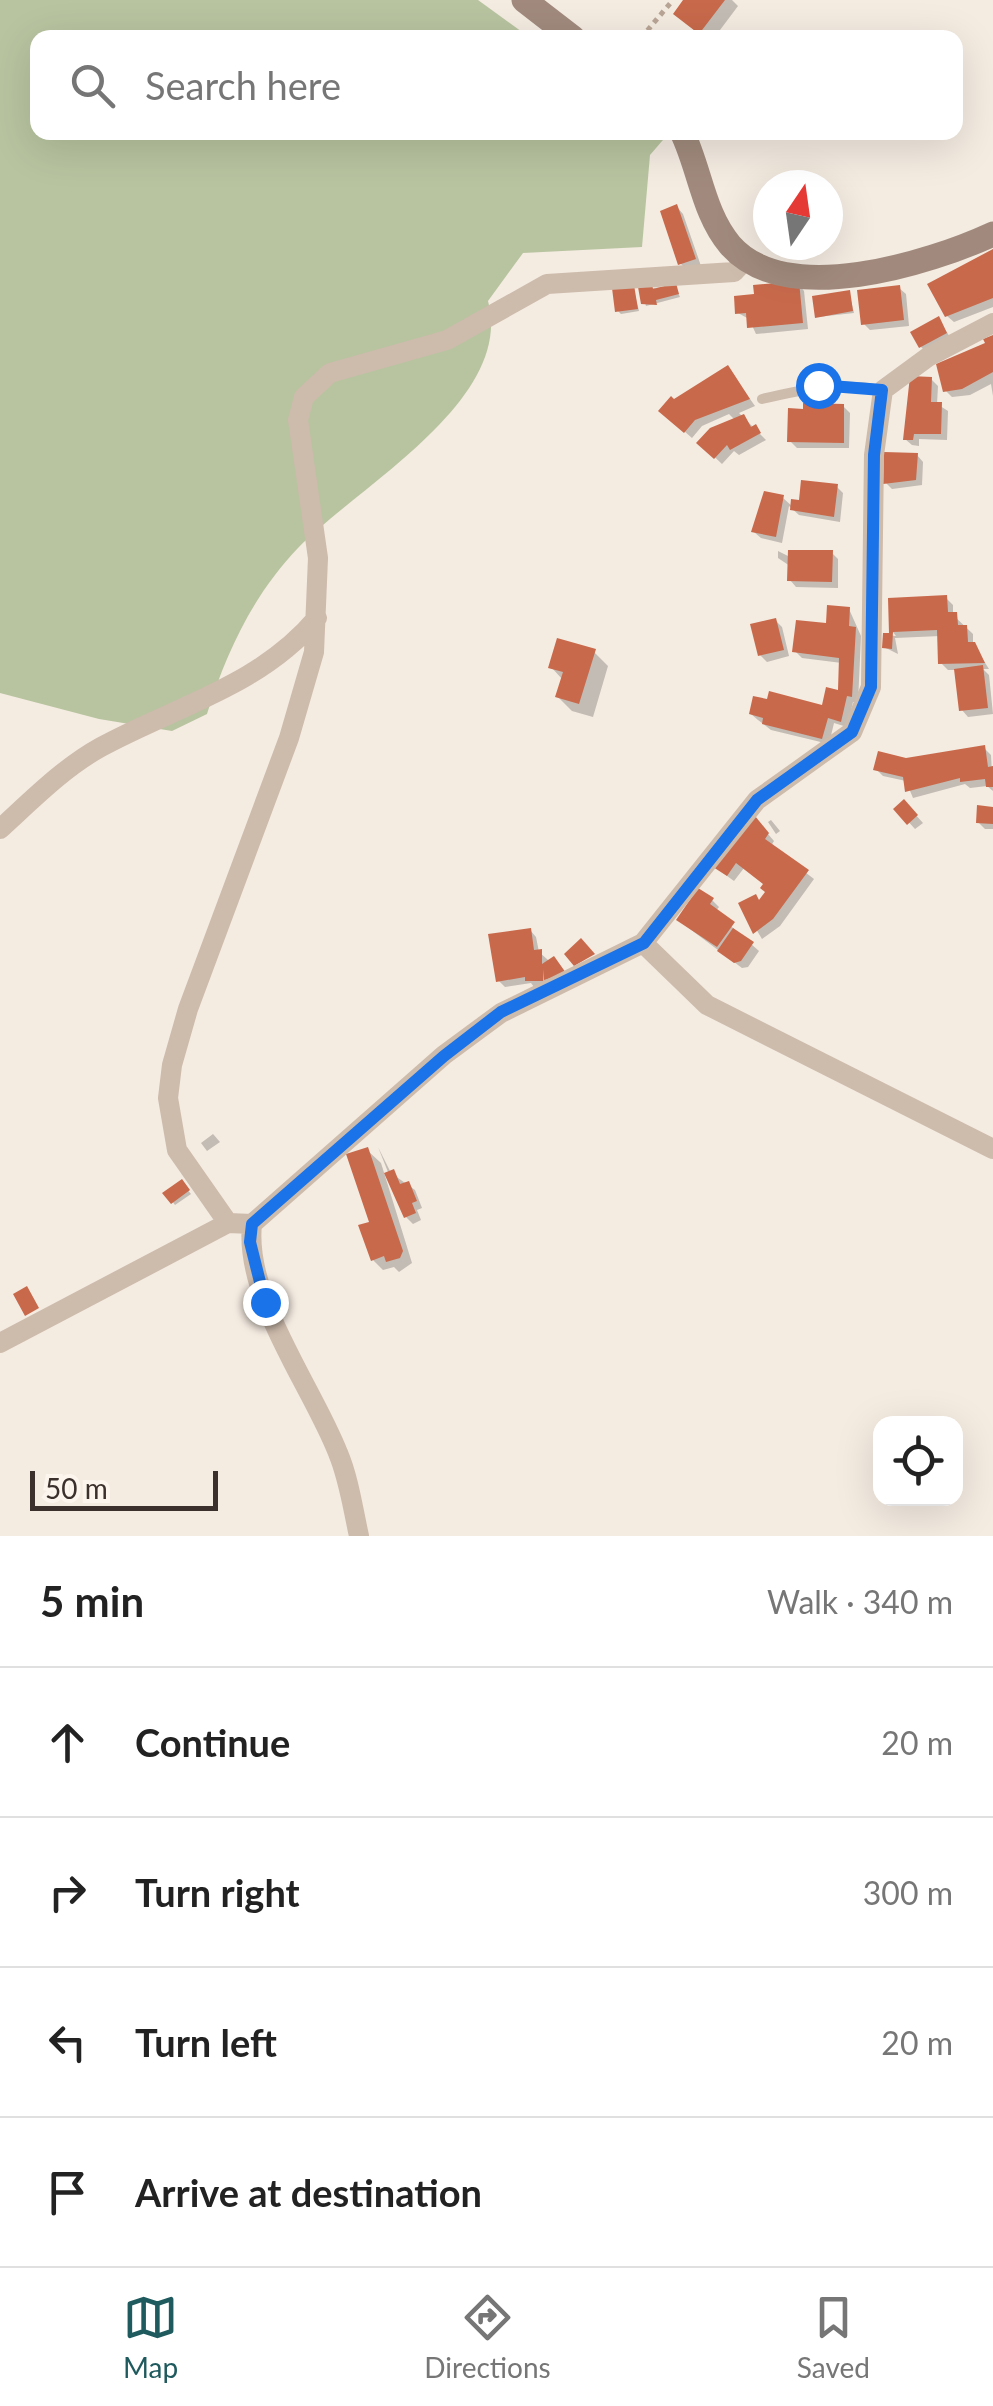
<!DOCTYPE html>
<html lang="en">
<head>
<meta charset="utf-8">
<style>
	body { margin:0; font-family:Lato,sans-serif; background:#f2f2f2; color:#222 }
	.controls { position:absolute; right:30px; bottom:30px; display:grid; overflow:hidden; border-radius:20px; box-shadow:0 10px 40px #0002 }
	.controls button { width:90px; height:90px; display:grid; place-items:center; padding:0; border:0; border-bottom:2px solid #e0e0e0; background:#fff; color:#222; font:50px sans-serif }
	.compass { position:absolute; left:753px; top:170px; width:90px; height:90px; border-radius:50%; background:#fff; box-shadow:0 10px 40px #0002; rotate:13deg }
	.scale { position:absolute; left:30px; bottom:25px; width:188px; box-sizing:border-box; padding-left:10px; border:5px solid #3b302b; border-top:0; font-size:28px; line-height:35px; white-space:nowrap; color:#3b302b; -webkit-text-stroke:8px #fbf5ee; paint-order:stroke }
	.stop { position:absolute; width:30px; height:30px; margin:-22px; border:8px solid #1a73e8; border-radius:50%; background:#fff }
	.stop.end { background:#1a73e8; border-color:#fff; box-shadow:0 2px 10px #0008 }
	.list { margin:0; padding:0; list-style:none }
	h2 { display:flex; justify-content:space-between; align-items:center; height:130px; margin:0; padding:0 40px; font-size:42px }
	h2 small { font-size:32px; font-weight:400; color:#767676 }
	.list li { display:grid; grid-template-columns:65px 1fr auto; gap:30px; align-items:center; box-sizing:border-box; height:150px; padding:0 40px; border-top:2px solid #e0e0e0 }
	.list b { display:block; font-size:38px; white-space:nowrap }
	.list em { font-size:32px; font-style:normal; color:#767676 }
	.icon { flex:none; width:55px; height:55px; fill:none; stroke:currentColor; stroke-width:2; stroke-linecap:round; stroke-linejoin:round }
	.map { position:relative; flex:none; width:993px; height:1536px; overflow:hidden }
	.search { position:absolute; background:#fff; box-shadow:0 10px 40px #0002; left:30px; right:30px; top:30px; height:110px; display:flex; align-items:center; gap:25px; box-sizing:border-box; padding:0 35px; border-radius:20px; color:#767676; font-size:38px }
	.sheet { height:730px; background:#fff }
	nav { display:flex; justify-content:space-around; align-items:center; box-sizing:border-box; height:140px; border-top:2px solid #e0e0e0; background:#fff; font-size:28px; color:#767676 }
	nav a { display:grid; justify-items:center; gap:5px }
	nav .on { color:#1f5a5e }
	.map>svg:first-child { display:block }
	.green { fill:#b8c4a0 }
	.shadow { fill:#0003 }
	.building { fill:#c8694b }
	.lines { fill:none; stroke-linecap:round; stroke-linejoin:round }
	.path { stroke:#b9a596; stroke-width:5; stroke-dasharray:5 5; stroke-linecap:butt }
	.service { stroke:#cdbbac; stroke-width:10 }
	.minor { stroke:#cdbbac; stroke-width:20 }
	.secondary { stroke:#a18a7d; stroke-width:25 }
	.route { stroke:#1a73e8; stroke-width:12 }
</style>
</head>
<body>
<div class="map">
<svg width="993" height="1536" viewBox="0 0 993 1536">
	<rect width="100%" height="100%" fill="#f4ebe1"/>
	<path class="green" d="M0 0H478L529 37 38 38V132L669 133 650 155 642 247 523 253 488 301C515 400 358 486 298 548 253 595 226 653 207 714L172 731 99 719 0 693Z"/>
	<path class="shadow" d="M687 0H732L738 6 714 38H704L687 24Z
		M677 207 683 214 701 266 687 270 681 264Z
		M993 252V307L954 322 947 316Z
		M798 284 804 291 808 329 756 334 749 319 738 313 757 296Z
		M675 286 680 297 646 306 641 289Z
		M633 287 639 311 621 314 618 311Z
		M899 288 906 294 909 326 870 330 864 324Z
		M849 293 854 313 818 317Z
		M938 319 952 340 927 353 921 347Z
		M993 337V396L991 384 970 395 952 397 945 390Z
		M728 368 755 406 739 413 766 440 739 455 734 451 722 464 700 443 735 420 729 414 702 426 692 438 668 417 674 402Z
		M931 379 938 386 937 404 948 411 947 440 919 439V446L912 445 905 439Z
		M843 406 850 413 849 448H797L790 441Z
		M917 455 923 462 922 485 892 489 886 483Z
		M837 487 843 493 840 522 799 515 789 506 782 543 761 538 754 532 783 498 793 507Z
		M778 551 790 557 832 553 838 559V588L796 587 790 580V566L778 558Z
		M946 598 953 605V615L973 634V644L989 669H983L989 675 993 714 968 717 962 710 957 670H948L941 663 940 636 895 638 898 654 884 647 885 635 896 636 892 631Z
		M849 609 861 636 858 702H853L847 727 834 723 829 744 771 730 758 720 751 714 824 708 840 693 842 663 802 658 795 651Z
		M776 621 782 627 789 656 767 662 760 655Z
		M594 652 608 666 593 717 572 711 558 697 563 680 551 667Z
		M984 748 991 755 993 791 987 786 970 788 965 784 913 798 906 781 883 776 876 769Z
		M904 802 923 823 915 829 897 809Z
		M993 809V829H985L978 822Z
		M756 820 774 841 771 846 814 879 780 926 762 939 741 904 760 902 768 893 765 885 744 868 734 881 723 873Z
		M771 820 780 831 776 834 768 822Z
		M712 900 719 907 715 912 759 951 748 967 742 968 686 926Z
		M530 930 536 937 539 952 566 976 534 987 531 983 505 987 498 980Z
		M213 1134 220 1142 207 1151 201 1143Z
		M378 1147 391 1173 415 1190 422 1208 417 1210 421 1220 413 1224 406 1217Z
		M367 1150 381 1163 412 1263 399 1272 394 1267 383 1270 373 1260Z
		M181 1182 191 1194 175 1205 166 1193Z"/>
	<path class="building" d="M683 0H725L699 34 673 14Z
		M677 204 696 259 678 265 660 211Z
		M993 249V298L945 317 927 284Z
		M799 281 803 323 747 328 746 313 735 314 734 296 754 294 753 285Z
		M676 283 679 294 656 300 657 305 641 304 638 287 652 284 653 289Z
		M634 285 638 309 615 312 612 288Z
		M900 285 904 320 861 325 857 290Z
		M850 290 853 311 815 318 812 296Z
		M939 316 947 333 919 348 910 332Z
		M993 335V372L962 389 943 392 936 364 985 343 983 339Z
		M728 365 750 399 695 420 684 433 658 411 671 396 674 399Z
		M910 376 932 377 931 402H942L941 434H914L913 440H903Z
		M803 403 844 404V443L787 442 788 408 803 409Z
		M744 414 751 427 756 424 761 433 730 450 727 445 714 459 696 443 710 428Z
		M884 452 918 453 916 480 883 484Z
		M801 480 838 484 834 517 790 510 791 499 799 500Z
		M764 491 784 495 776 537 751 532Z
		M788 550H833L832 582 787 581Z
		M947 595 948 612H957L958 625H967L968 642H975L985 663 938 664 937 630 893 632 892 649 882 648 883 633H889L888 598Z
		M827 605 850 607 849 626 856 627 852 697 847 696 841 722 828 718 822 739 762 724 763 718 749 714 753 696 767 699 769 691 822 705 826 687 838 690 839 658 792 652 796 620 826 623Z
		M776 618 784 650 758 656 750 624Z
		M557 638 596 649 579 704 555 697 563 672 548 668Z
		M983 665 988 708 959 711 954 669Z
		M985 745 988 767 993 766V787H986L985 779 960 782V778L905 792 903 777 873 770 878 751 906 758Z
		M904 799 918 815 907 825 893 809Z
		M977 805 993 807V824L976 823Z
		M755 816 769 833 765 839 809 870 773 919 753 934 738 903 756 894 759 900 765 892 760 888 763 884 736 863 727 876 713 867Z
		M698 888 714 898 710 904 735 922 717 947 676 920Z
		M531 928 534 950 542 949V964L554 956 566 973 544 980 543 969V981H525V977L496 982 488 934Z
		M733 928 754 942 741 961 734 963 717 951Z
		M581 938 595 954 574 966 564 954Z
		M368 1147 403 1251 400 1258 386 1262 384 1256 371 1261 358 1225 369 1222 346 1154Z
		M394 1169 400 1184 409 1181 417 1201 412 1203 416 1213 404 1218 384 1173Z
		M182 1179 190 1190 171 1204 162 1193Z
		M27 1286 39 1308 25 1316 13 1294Z"/>
	<g class="lines">
		<path class="path" d="M641 38 673 0"/>
		<path class="service" d="M762 399C805 389 839 382 883 390"/>
		<path class="minor" d="M0 829C32 800 63 768 101 747 176 706 260 686 317 618
			M643 943 707 1005 993 1149
			M252 1224 228 1223 177 1150 168 1098 172 1065 188 1009 289 738 314 652 318 558 298 420 304 397 330 373 447 340 547 284 734 272 746 259
			M0 1343 228 1223
			M359 1536C353 1509 349 1479 338 1453 312 1386 244 1298 252 1224L444 1055 501 1013 643 943 757 800 852 732 871 687 874 455 883 390 928 357 993 323"/>
		<path class="secondary" d="M524 0 573 38
			M682 132C700 169 703 213 730 245 786 309 930 263 993 234"/>
	</g>
	<g class="lines">
		<path class="route" d="M265 1302 250 1242 252 1224 444 1056 501 1012 644 943 757 800 852 732 871 687 874 455 882 390 818 385"/>
	</g>
</svg>
<div class="controls">
<button><svg class="icon" aria-label="locate" viewBox="0 0 24 24"><circle cx="12" cy="12" r="6"/><path d="M12 2v4M12 18v4M2 12h4M18 12h4"/></svg></button>
</div>
<svg class="compass" viewBox="-18 -18 36 36"><path d="M0-13l5 13h-10z" fill="#e53935"/><path d="M0 13l5-13h-10z" fill="#767676"/></svg>
<div class="scale">50 m</div>
<div class="stop" style="left:818px;top:385px"></div>
<div class="stop end" style="left:265px;top:1302px"></div>
<div class="search"><svg class="icon" aria-label="search" viewBox="0 0 24 24"><circle cx="10" cy="10" r="6"/><path d="M15 15l6 6"/></svg>Search here</div>
</div>
<section class="sheet">
<h2>5 min<small>Walk · 340 m</small></h2>
<ul class="list">
<li><svg class="icon" aria-label="ahead" viewBox="0 0 24 24"><path d="M12 20V5M6 11l6-6 6 6"/></svg><div><b>Continue</b></div><em>20 m</em></li>
<li><svg class="icon" aria-label="right" viewBox="0 0 24 24"><path d="M7 20v-9h11M14 6l5 5-5 5"/></svg><div><b>Turn right</b></div><em>300 m</em></li>
<li><svg class="icon" aria-label="left" viewBox="0 0 24 24"><path d="M17 20v-9H6M10 6l-5 5 5 5"/></svg><div><b>Turn left</b></div><em>20 m</em></li>
<li><svg class="icon" aria-label="arrive" viewBox="0 0 24 24"><path d="M6 21V4h12l-3 4 3 4H6"/></svg><div><b>Arrive at destination</b></div></li>
</ul>
</section>
<nav>
<a class="on"><svg class="icon" aria-label="map" viewBox="0 0 24 24"><path d="M3 6l6-2 6 2 6-2v14l-6 2-6-2-6 2zM9 4v14M15 6v14"/></svg>Map</a>
<a><svg class="icon" aria-label="directions" viewBox="0 0 24 24"><path d="M12 3l9 9-9 9-9-9zM9 14v-3h6M13 9l2 2-2 2"/></svg>Directions</a>
<a><svg class="icon" aria-label="saved" viewBox="0 0 24 24"><path d="M7 4h10v16l-5-4-5 4z"/></svg>Saved</a>
</nav>
</body>
</html>
